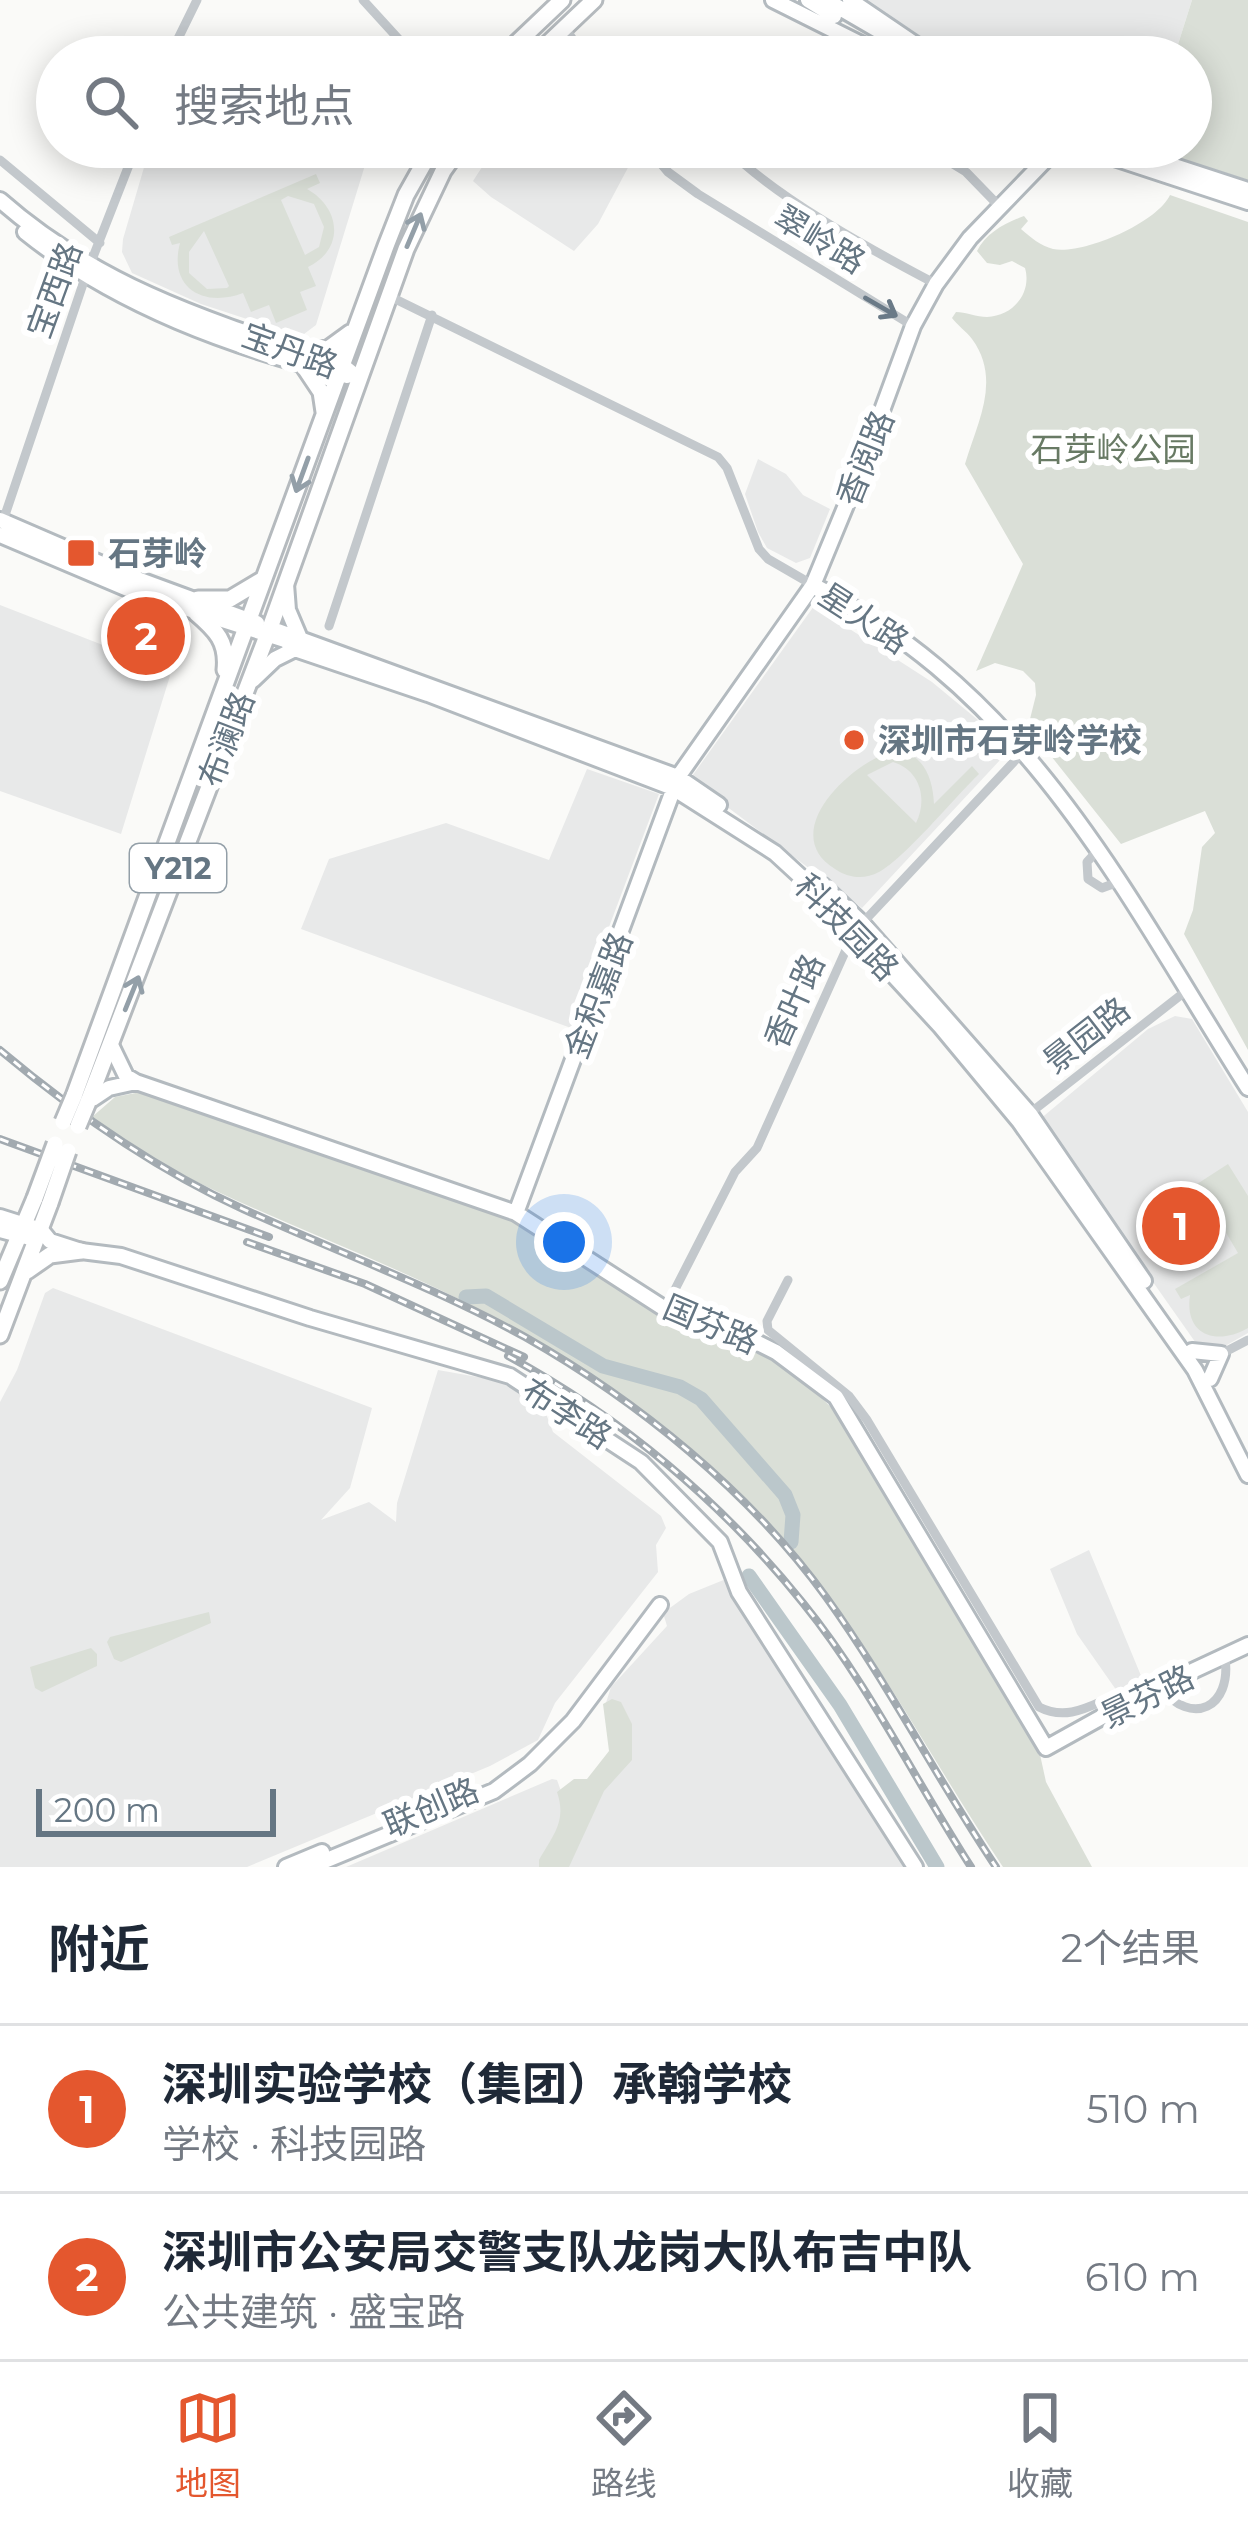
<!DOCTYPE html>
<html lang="zh">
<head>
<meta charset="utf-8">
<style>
	body { margin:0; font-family:Montserrat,"Noto Sans SC",sans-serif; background:#f2f2f3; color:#1f2937 }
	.scale { position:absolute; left:36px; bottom:30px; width:240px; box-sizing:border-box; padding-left:12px; border:6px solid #657683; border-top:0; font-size:33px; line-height:42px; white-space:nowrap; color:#657683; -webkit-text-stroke:9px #fff; paint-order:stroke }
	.you { position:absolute; left:564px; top:1242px; width:42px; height:42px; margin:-30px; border:9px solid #fff; border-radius:50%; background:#1a73e8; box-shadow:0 0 0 18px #1a73e833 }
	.badge { display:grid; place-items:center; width:78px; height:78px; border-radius:50%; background:#e4572e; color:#fff; font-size:39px; font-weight:700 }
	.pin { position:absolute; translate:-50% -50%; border:6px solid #fff; box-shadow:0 3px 12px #0006 }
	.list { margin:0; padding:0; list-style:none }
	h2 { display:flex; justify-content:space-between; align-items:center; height:156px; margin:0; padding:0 48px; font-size:51px }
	h2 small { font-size:39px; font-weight:400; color:#747a83 }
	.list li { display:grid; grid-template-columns:78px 1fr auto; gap:36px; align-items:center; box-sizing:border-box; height:168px; padding:0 48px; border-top:3px solid #e0e1e3 }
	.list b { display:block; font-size:45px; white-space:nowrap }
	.list p { margin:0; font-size:39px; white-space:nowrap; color:#747a83 }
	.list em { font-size:39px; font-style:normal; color:#747a83 }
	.icon { flex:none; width:66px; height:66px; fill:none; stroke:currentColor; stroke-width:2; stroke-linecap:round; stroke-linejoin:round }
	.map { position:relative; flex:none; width:1248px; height:1867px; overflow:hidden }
	.search { position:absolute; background:#fff; box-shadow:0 6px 30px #0003; left:36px; right:36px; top:36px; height:132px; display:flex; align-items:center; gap:30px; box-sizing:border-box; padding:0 42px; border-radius:66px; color:#747a83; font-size:45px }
	.sheet { height:492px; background:#fff }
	nav { display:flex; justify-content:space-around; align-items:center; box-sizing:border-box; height:168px; border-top:3px solid #e0e1e3; background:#fff; font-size:33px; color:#747a83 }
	nav a { display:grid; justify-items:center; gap:6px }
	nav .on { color:#e4572e }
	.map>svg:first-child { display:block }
	.built { fill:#e8e9e9 }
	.green { fill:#dadfd7; fill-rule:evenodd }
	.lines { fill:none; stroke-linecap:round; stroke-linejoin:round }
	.river { stroke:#bbc7cb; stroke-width:15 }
	.secondary-casing { stroke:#b3babf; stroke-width:20 }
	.primary-casing { stroke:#b5babe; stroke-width:21 }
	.street { stroke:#c3c8cc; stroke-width:9 }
	.secondary { stroke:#fff; stroke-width:14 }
	.primary { stroke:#fff; stroke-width:15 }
	.rail-casing { stroke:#a2aab0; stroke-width:8 }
	.rail { stroke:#fff; stroke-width:3; stroke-dasharray:9; stroke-linecap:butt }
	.primary-bridge-casing { stroke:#b5babe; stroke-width:21; stroke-linecap:butt }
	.primary-bridge { stroke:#fff; stroke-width:15 }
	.oneway { stroke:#939fa8 }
	.oneway2 { stroke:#6a7a87 }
	.poi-dot { fill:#e4572e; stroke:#fff; stroke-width:4.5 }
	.labels { text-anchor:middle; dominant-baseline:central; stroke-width:12; stroke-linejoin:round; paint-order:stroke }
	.shield { fill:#fff; stroke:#939fa8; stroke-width:3 }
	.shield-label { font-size:30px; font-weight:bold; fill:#657683 }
	.street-label { font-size:33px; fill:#657683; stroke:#fff }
	.park-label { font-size:33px; fill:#687a64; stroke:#fff }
	.poi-label { font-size:33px; font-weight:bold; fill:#657683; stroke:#fff; text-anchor:start }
</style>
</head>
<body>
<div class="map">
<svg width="1248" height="1867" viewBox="0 0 1248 1867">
	<rect width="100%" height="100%" fill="#fafaf8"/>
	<path class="built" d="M868 0H1192L1174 57H951Z
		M150 147H336L366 162 316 325 304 334 287 332 201 304 132 273 122 252 123 239Z
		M495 147H639L598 224 574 251 491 197 473 181Z
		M758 459 786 474 803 495 830 509 810 558 796 563 767 548 758 532 745 494Z
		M0 605 167 670 170 676 121 834 0 791Z
		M814 606 932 682 978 720 1001 759 862 908 690 779Z
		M587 769 659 794 571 1028 301 929 329 859 446 823 549 860Z
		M1175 1016 1192 1019 1248 1112V1333L1218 1350 1198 1346 1039 1120 1148 1029Z
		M53 1288 372 1408 350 1488 321 1520 369 1502 396 1522 397 1503 438 1370 511 1383 543 1406 553 1432 661 1516 666 1528 656 1545 658 1572 555 1703 538 1740 490 1766 247 1867H0V1402L17 1370 45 1293Z
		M1089 1550 1144 1683 1119 1694 1077 1634 1050 1569Z
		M726 1579 905 1867H556L616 1765 605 1706 611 1687 667 1626 663 1613 689 1594Z
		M552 1779 557 1780 566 1805V1818L544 1867H346Z"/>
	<path class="green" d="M1192 0H1248V180L1145 147H1191V57H1174Z
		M316 174 320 183 307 189C341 208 345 249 308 267L316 286 300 292 307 310 276 323 269 305 251 312 243 293C204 308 168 288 180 243L172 245 169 237ZM288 196 314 204 324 227 319 247 305 255 281 200ZM204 231 229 286 227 288 207 289 189 273V252Z
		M1170 195 1248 222V1050L1184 934 1193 910 1202 847 1215 833 1205 811 1121 844 1028 727 1036 695 1035 683 1023 671 995 663 976 671 1023 564 965 464C977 423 1002 380 972 339 966 331 957 325 952 318L956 312C965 312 977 317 987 317 1014 316 1032 292 1025 268L1012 261 1000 265 987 263 977 251C986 233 1005 223 1024 216L1028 221 1021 229C1030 237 1041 246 1053 249 1083 255 1157 223 1170 195Z
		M897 750C924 754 933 779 934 804L972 766 979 774C956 796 904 859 879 872 864 880 848 878 835 869 775 832 854 759 897 750ZM893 762C920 770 928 799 916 823L867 775Z
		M146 1091 507 1215 657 1314 789 1366 849 1425 1039 1750 1046 1782 1092 1867H1003C954 1794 911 1717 862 1644 762 1498 641 1394 484 1312 355 1244 214 1203 92 1123V1117L115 1097Z
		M1228 1164 1248 1196V1328C1217 1346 1184 1336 1190 1295L1181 1299 1175 1289 1238 1253 1197 1184Z
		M209 1612 211 1623 121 1662 114 1659 107 1642 110 1637Z
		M91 1648 97 1654V1666L42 1692 35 1688 30 1667Z
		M612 1699 621 1702 632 1724V1760L604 1791 569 1867H539V1860C553 1835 567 1821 557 1792L574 1779H587L609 1751 603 1704Z"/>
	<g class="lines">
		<path class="river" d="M466 1297 486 1296 603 1366 680 1387 701 1399 785 1495 793 1515 791 1542
			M749 1576 840 1705 937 1867"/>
		<defs>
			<path id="secondary" d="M773 0 887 57
				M808 0 834 16
				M826 0 924 57
				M850 0 934 57
				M1081 147 1248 202
				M1116 147 1248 190
				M0 200C102 290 216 323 342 365L358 378
				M25 232C117 306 233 348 347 376
				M0 520 132 577 257 623
				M0 535 135 592 285 640 295 649 428 694 673 788 775 853 813 888 941 1027 1019 1121 1195 1370 1248 1475
				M286 584 288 610 299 636
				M813 585C1031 697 1123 891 1248 1088
				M278 631 678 777 719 805
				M253 680 275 659 295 649
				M822 885 862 923 1030 1114 1144 1281
				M111 1045 126 1076 136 1082 516 1213 665 1309 742 1335 776 1352 836 1397 1046 1748 1145 1693 1248 1645
				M88 1102 109 1088 136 1082
				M516 1213 678 777 813 585 856 481 913 326 936 284 970 238 1058 147
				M0 1217 41 1230 50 1241 81 1251 121 1256 310 1318 510 1376 641 1462 720 1542 739 1592 915 1867
				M0 1230 30 1238
				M1192 1351 1221 1354 1210 1379
				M286 1867 322 1852
				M310 1867 494 1791 530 1764 573 1721 660 1605"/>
			<path id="primary" d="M502 57 562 0
				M534 57 594 0
				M305 352 328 349 350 333
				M301 362 321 392 324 412
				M198 599H230L262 580
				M196 613C216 630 228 642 225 670
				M74 1096 386 246 406 195 433 147
				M88 1102 270 628 406 249 443 171 460 147
				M27 1271 50 1255 81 1251
				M0 1281 35 1198
				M0 1335 50 1203"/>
		</defs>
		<use href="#secondary" class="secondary-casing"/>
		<use href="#primary" class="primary-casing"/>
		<path class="street" d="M363 0 415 57
			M565 28 585 57
			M169 57 197 0
			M767 57 774 50 786 57
			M647 147 668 172 698 194 913 326
			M726 147C774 197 873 251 936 284
			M925 147 966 172 999 206
			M0 160 100 243
			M389 296 718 457 727 468 759 549 768 559 813 585
			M3 521 86 275 136 147
			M329 626 432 315
			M1098 850 1087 862 1088 879 1102 888 1121 881
			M1025 1117 1186 991
			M788 1280 767 1321 768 1330 849 1396 867 1420 1039 1707C1066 1721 1088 1707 1114 1696
			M665 1309 735 1172 757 1148 854 932 1023 752
			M1221 1354 1248 1340
			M1160 1687C1192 1728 1232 1707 1225 1658"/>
		<use href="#secondary" class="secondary"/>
		<use href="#primary" class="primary"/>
		<defs>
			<path id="rail" d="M0 1050C74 1112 155 1169 243 1209 337 1252 434 1287 525 1337 638 1401 750 1492 826 1597 888 1683 937 1779 996 1867
				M0 1139 269 1237
				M247 1242 365 1284 524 1357
				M508 1356C621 1417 723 1503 803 1603 868 1683 915 1780 971 1867"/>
		</defs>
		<use href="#rail" class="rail-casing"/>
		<use href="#rail" class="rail"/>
		<defs>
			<path id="primary-bridge" d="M63 1122 74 1096
				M78 1126 88 1102
				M35 1198 55 1144
				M50 1203 68 1151"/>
		</defs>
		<use href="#primary-bridge" class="primary-bridge-casing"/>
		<use href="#primary-bridge" class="primary-bridge"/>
	</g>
	<defs><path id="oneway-shaft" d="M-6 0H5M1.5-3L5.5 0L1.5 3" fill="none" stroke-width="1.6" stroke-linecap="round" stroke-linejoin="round" transform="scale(3)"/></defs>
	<g class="oneway">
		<use href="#oneway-shaft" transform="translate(414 230) rotate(-67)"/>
		<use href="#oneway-shaft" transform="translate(302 475) rotate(110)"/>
		<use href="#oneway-shaft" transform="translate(132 993) rotate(-68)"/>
	</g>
	<use class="oneway2" href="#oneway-shaft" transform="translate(881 307) rotate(30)"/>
	<g class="poi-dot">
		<rect x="66" y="538" width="30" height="30" rx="6"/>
		<circle cx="854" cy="740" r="12"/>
	</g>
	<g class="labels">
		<rect class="shield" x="130" y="844" width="96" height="48" rx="9"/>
		<g class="shield-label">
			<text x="178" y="868">Y212</text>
		</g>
		<g class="street-label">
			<text transform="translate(820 239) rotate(31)">翠岭路</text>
			<text transform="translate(54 290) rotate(-70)">宝西路</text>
			<text transform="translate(290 350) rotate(20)">宝丹路</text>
			<text transform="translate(865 458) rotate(-68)">香阅路</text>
			<text transform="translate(864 618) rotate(33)">星火路</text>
			<text transform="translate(226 739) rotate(-69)">布澜路</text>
			<text transform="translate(847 927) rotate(46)">科技园路</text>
			<text transform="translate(598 995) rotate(-69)">金积嘉路</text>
			<text transform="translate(794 1001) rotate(-66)">香叶路</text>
			<text transform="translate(1086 1035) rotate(-38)">景园路</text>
			<text transform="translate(711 1324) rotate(23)">国芬路</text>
			<text transform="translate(567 1413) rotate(33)">布李路</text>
			<text transform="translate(1147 1696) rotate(-26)">景芬路</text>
			<text transform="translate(431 1807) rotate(-23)">联创路</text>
		</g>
		<g class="park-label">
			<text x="1113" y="449">石芽岭公园</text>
		</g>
		<g class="poi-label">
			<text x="108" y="553">石芽岭</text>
			<text x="878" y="740">深圳市石芽岭学校</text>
		</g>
	</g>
</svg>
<div class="scale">200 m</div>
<div class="you"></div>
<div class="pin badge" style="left:1181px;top:1226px">1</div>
<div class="pin badge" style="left:146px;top:636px">2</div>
<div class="search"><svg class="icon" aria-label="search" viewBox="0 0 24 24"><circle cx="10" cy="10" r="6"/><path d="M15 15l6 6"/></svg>搜索地点</div>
</div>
<section class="sheet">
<h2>附近<small>2个结果</small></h2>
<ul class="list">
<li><span class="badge">1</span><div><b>深圳实验学校（集团）承翰学校</b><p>学校 · 科技园路</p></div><em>510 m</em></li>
<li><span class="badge">2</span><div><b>深圳市公安局交警支队龙岗大队布吉中队</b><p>公共建筑 · 盛宝路</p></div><em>610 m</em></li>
</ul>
</section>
<nav>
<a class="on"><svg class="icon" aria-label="map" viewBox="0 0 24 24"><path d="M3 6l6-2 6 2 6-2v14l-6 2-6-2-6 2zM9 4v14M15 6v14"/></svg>地图</a>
<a><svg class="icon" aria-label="directions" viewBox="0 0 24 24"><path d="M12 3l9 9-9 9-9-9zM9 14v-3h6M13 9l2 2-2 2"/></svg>路线</a>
<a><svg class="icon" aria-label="saved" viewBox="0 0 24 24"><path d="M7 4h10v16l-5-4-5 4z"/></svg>收藏</a>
</nav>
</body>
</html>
